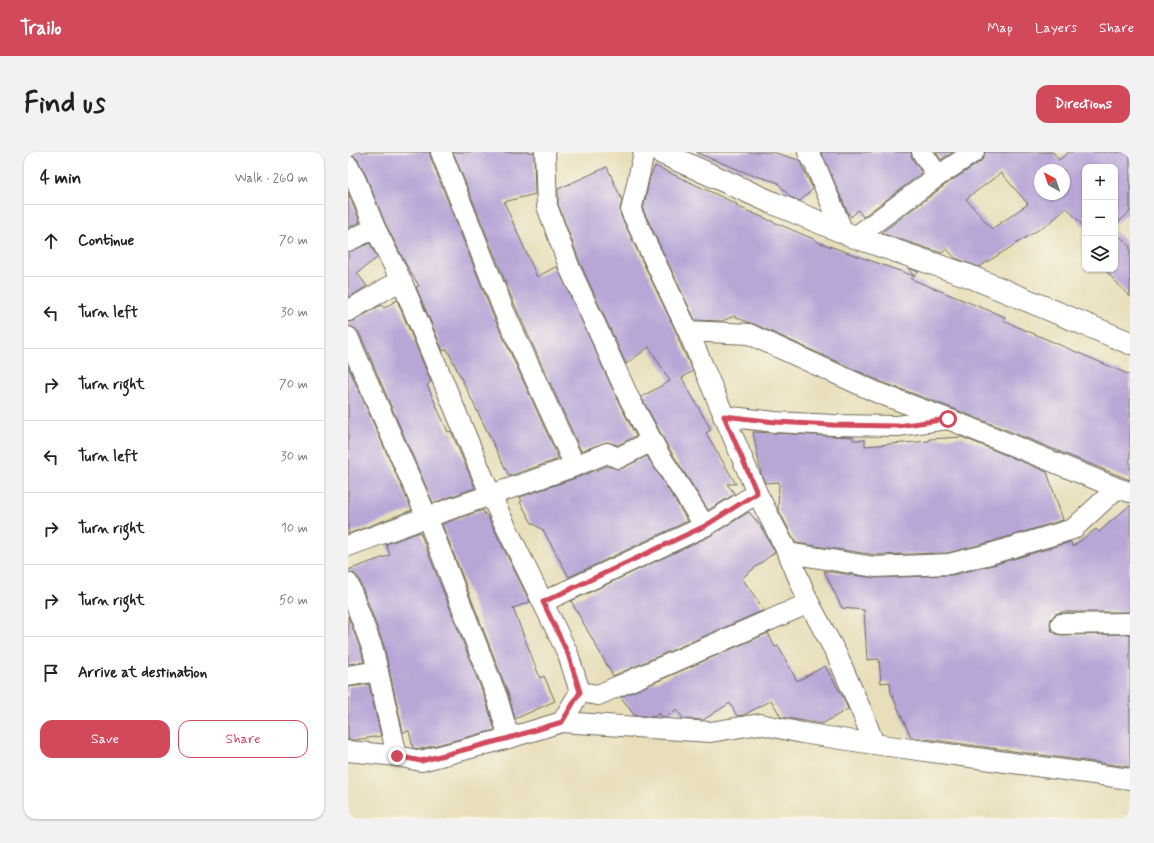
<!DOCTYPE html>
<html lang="en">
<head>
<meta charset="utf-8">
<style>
	body { margin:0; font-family:Mynerve,sans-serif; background:#f2f2f2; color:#222 }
	.controls { position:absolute; right:12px; top:12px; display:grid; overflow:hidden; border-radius:8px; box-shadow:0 1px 3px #0004 }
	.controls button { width:36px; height:36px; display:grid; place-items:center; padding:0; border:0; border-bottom:1px solid #e0e0e0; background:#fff; color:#222; font:20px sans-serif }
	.compass { position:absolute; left:686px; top:12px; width:36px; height:36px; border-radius:50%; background:#fff; box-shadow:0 1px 3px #0004; rotate:320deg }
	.stop { position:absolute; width:12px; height:12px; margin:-9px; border:3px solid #d1495b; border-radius:50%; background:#fff }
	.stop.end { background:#d1495b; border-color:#fff; box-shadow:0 1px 4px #0008 }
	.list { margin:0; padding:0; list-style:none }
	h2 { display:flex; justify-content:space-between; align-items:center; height:52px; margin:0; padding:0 16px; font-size:17px }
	h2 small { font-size:13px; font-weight:400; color:#767676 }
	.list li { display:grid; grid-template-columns:26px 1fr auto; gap:12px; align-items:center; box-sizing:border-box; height:72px; padding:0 16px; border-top:1px solid #e0e0e0 }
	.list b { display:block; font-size:15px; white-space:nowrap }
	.list em { font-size:13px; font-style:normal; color:#767676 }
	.actions { display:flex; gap:8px; padding:12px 16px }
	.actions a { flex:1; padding:9px 0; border:1px solid #d1495b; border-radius:12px; text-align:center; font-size:14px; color:#d1495b }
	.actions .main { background:#d1495b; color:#fff }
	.icon { flex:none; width:22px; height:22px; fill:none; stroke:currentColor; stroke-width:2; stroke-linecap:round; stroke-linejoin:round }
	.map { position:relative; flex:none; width:782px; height:667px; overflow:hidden; border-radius:12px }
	header { display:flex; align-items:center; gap:24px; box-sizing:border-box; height:56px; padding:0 20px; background:#d1495b; color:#fff }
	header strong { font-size:19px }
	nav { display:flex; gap:22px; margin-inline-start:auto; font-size:14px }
	.intro { display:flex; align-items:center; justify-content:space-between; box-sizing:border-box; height:96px; padding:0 24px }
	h1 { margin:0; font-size:28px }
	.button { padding:10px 18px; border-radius:12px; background:#d1495b; color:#fff; font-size:14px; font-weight:700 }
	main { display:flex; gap:24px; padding:0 24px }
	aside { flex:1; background:#fff; border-radius:12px; box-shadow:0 1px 3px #0004 }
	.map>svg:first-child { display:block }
	.building { fill:#b8a6d7; fill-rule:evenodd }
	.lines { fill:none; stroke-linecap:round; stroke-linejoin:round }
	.minor-casing { stroke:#6d6a5d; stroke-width:22 }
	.tertiary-casing { stroke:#6d6a5d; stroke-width:24 }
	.minor { stroke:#fff; stroke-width:20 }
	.tertiary { stroke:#fff; stroke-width:22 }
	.route { stroke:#d1495b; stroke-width:5 }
</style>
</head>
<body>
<header>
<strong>Trailo</strong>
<nav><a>Map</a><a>Layers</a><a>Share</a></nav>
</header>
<div class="intro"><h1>Find us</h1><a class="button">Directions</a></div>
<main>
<aside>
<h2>4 min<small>Walk · 260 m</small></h2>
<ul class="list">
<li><svg class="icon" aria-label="ahead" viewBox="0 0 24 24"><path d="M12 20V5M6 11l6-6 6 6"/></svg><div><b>Continue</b></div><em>70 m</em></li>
<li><svg class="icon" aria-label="left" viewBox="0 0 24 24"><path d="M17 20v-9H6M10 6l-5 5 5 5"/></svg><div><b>Turn left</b></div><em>30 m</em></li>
<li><svg class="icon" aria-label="right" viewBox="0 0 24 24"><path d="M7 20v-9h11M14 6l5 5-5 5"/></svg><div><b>Turn right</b></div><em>70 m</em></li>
<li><svg class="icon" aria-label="left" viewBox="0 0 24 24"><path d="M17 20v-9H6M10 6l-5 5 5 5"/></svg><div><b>Turn left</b></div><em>30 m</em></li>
<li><svg class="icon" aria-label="right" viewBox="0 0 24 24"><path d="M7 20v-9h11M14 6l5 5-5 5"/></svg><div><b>Turn right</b></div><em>10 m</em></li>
<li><svg class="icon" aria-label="right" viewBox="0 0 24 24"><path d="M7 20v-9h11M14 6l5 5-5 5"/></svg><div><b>Turn right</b></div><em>50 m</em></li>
<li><svg class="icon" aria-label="arrive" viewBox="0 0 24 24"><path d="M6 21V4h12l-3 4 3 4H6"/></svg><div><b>Arrive at destination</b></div></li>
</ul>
<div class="actions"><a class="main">Save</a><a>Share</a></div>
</aside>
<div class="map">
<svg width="782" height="667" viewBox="0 0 782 667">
	<rect width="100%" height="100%" fill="#fbf7ec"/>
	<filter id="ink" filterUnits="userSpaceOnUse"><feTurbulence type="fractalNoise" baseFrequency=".025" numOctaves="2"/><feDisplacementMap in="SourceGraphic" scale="8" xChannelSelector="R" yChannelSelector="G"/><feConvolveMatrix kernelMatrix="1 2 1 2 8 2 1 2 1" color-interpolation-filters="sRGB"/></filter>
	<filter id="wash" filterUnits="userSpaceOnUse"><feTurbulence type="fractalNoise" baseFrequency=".012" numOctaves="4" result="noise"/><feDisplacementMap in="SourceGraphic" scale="16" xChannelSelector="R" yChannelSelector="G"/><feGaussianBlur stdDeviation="0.9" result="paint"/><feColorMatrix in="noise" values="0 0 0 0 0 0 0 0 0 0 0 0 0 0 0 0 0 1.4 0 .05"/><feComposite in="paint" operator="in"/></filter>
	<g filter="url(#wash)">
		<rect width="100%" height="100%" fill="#e8deb9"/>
		<g id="blocks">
			<path class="building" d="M0 0H82V4L145 163 211 307 161 324 99 197 95 199 68 135 71 134 59 114 37 71 18 24 10 8 6 4 0 3Z
				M105 0H186L187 42 156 50 189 125 209 114 271 251 288 284 270 293 259 290 233 299 167 154Z
				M349 0H425L451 8 465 37 452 49 442 45 429 30 404 23 349 1Z
				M473 0H563L564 6 574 21 515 65 510 58 503 65 500 61Z
				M588 0H605L593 8Z
				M637 0H705L711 8 721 0H782V60L767 73V15H737V76L719 56 701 71 631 115 607 106 599 97 594 101 533 81 597 33 632 10 636 5ZM692 18H716V42H692ZM653 21 680 52 644 77 618 47Z
				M307 14 389 52 388 54 468 88 467 89 566 124 560 116 571 120 563 127 657 165 656 169 782 223V328L604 256 534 230 406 172 399 170 386 164 374 169 347 168 295 58 302 25Z
				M259 15 274 48 272 57 273 64 330 184 331 187H330L345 219 334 226 363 278 358 281 388 332H379L387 342 360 358 322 298 293 245 322 229 301 195 278 212 233 113 210 52V37Z
				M0 40 12 70 0 76Z
				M767 79 782 95V145L756 117H767Z
				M22 91 29 106 9 121 19 134 0 146V100Z
				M49 148 83 230 79 233 100 280 103 279 127 336 85 351 11 180 6 176 0 174V170L6 169 33 153 36 156Z
				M0 214 64 358 0 382Z
				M405 280 505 285V288H517V294L581 289V287L614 285 699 320 715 368 639 391 599 401 528 403 448 391 430 357 431 330 417 331 413 321Z
				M299 304 340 369 221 425 195 378 184 371 172 350 174 349 172 345 231 325 259 314 270 317 275 316Z
				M782 353V460H713L707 462 703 467 702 472 703 478 708 482 713 483 782 482V615L563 585 543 541 542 530 533 531 531 507 519 508 516 458 494 456 476 419 527 426 604 423 645 413 723 390 724 395 748 377 751 380Z
				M135 358 137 363H139L182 450 165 456 192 526 196 524 207 549 167 567 160 541 94 372Z
				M401 360 412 373 427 400 394 426 416 458 265 524 223 449 362 384Z
				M72 380 138 549 147 578 73 597 65 596 61 579 55 580 36 494 11 427 7 422 0 420V418L42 403 38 392Z
				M0 464 14 501 16 510 0 512Z
				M420 481 427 495 430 494 449 529 477 514 495 545 500 557 474 572 433 565 423 548 396 563 389 564 382 551 355 568 335 567 329 557 318 565H314L311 561 306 565 286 563 273 545Z
				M21 532 33 584 7 588H0V535Z"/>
		</g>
	</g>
	<g filter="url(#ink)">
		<use href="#blocks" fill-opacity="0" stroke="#6d6a5d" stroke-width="1"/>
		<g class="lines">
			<defs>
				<path id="minor" d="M93 0 156 159 227 314
					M197 0 199 54 222 117 281 246 312 304 357 374
					M296 0 283 59 340 179 409 341 440 401 461 451 489 503 516 565 526 592
					M460 0 467 12 495 80
					M574 0 590 24
					M0 14 8 29 27 76 53 128 143 344 220 502 232 540 214 570
					M507 85 590 24 626 0
					M0 89 27 76
					M0 159 53 128
					M340 179 401 182 530 241 600 267 769 336 782 340
					M0 185 79 365 149 545 161 586
					M375 264 427 270 485 273 550 274 599 267
					M0 394 79 365 227 314 259 301 270 306 304 289
					M440 401 527 415 601 412 642 402 725 377 769 336
					M0 431 25 498 49 604
					M195 450 357 374 409 341
					M713 472 782 471
					M0 524 30 519
					M232 540 250 543 461 451
					M0 599 49 604 73 609 161 586 214 570 362 580 412 572 454 581 526 592 782 627"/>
				<path id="tertiary" d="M312 0 425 51 507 85 621 124 782 191"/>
			</defs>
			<use href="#minor" class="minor-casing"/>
			<use href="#tertiary" class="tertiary-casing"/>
			<use href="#minor" class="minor"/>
			<use href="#tertiary" class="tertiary"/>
		</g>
	</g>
	<g class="lines" filter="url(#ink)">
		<path class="route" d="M49 604 73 609 161 586 214 570 232 540 220 502 195 450 357 374 409 341 376 264 427 270 485 273 550 274 600 267"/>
	</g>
</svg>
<div class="controls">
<button>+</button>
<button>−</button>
<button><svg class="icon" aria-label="layers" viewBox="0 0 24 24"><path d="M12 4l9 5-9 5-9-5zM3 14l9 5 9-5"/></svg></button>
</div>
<svg class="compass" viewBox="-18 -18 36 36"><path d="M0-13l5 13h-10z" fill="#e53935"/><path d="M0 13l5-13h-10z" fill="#767676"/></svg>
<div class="stop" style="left:600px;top:267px"></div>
<div class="stop end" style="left:49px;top:604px"></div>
</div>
</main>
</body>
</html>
